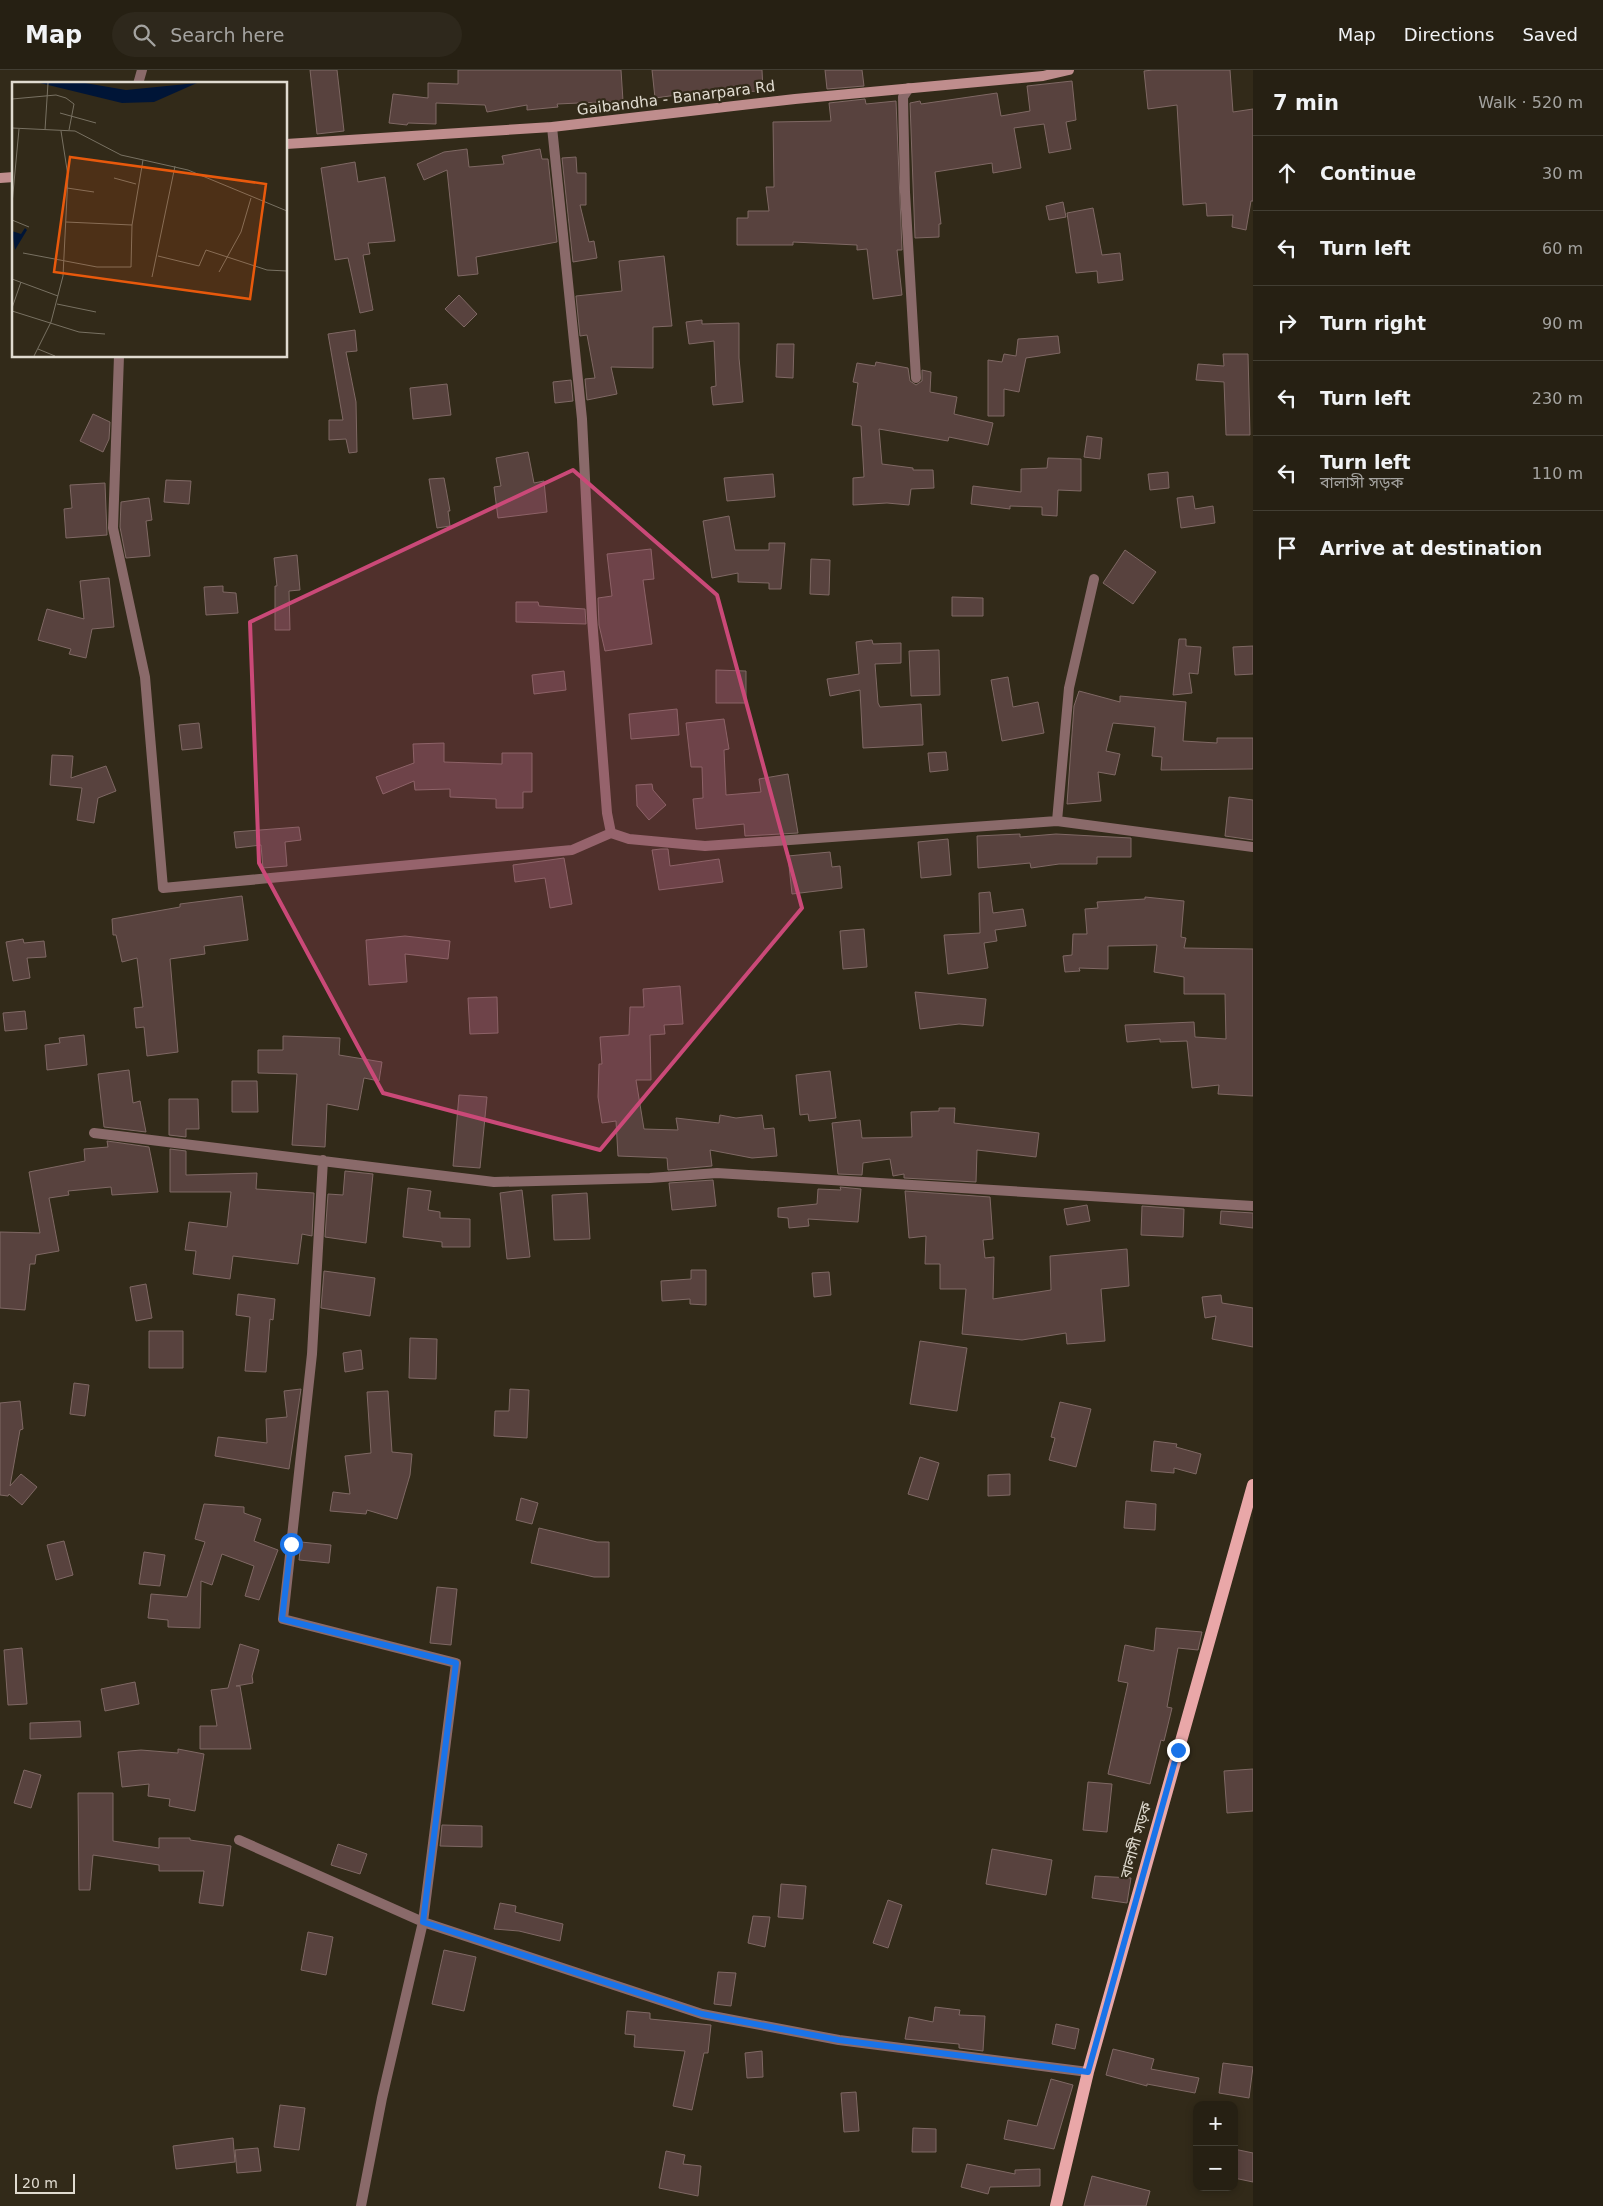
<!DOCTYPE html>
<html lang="en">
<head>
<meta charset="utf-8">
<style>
	body { margin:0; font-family:"DejaVu Sans","Noto Sans Bengali",sans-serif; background:#2e281c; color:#f1f3f6 }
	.controls { position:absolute; right:15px; bottom:15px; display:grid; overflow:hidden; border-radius:10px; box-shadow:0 2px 8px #0003 }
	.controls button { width:45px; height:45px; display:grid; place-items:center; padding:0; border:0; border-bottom:1px solid #423e33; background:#262013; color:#f1f3f6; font:25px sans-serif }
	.scale { position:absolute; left:15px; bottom:12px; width:60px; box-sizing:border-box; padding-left:5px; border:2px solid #e0dbd0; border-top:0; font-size:14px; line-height:18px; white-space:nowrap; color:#e0dbd0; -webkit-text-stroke:4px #322a19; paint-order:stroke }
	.stop { position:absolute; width:15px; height:15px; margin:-11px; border:4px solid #1a73e8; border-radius:50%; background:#fff }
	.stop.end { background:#1a73e8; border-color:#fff; box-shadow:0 1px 5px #0008 }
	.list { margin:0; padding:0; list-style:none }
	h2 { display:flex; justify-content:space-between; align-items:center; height:65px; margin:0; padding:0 20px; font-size:21px }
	h2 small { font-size:16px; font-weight:400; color:#a4a3a0 }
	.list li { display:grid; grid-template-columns:32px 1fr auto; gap:15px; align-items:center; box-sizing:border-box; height:75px; padding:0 20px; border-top:1px solid #423e33 }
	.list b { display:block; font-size:19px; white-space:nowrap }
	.list p { margin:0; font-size:16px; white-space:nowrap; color:#a4a3a0 }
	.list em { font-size:16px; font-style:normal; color:#a4a3a0 }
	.icon { flex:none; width:28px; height:28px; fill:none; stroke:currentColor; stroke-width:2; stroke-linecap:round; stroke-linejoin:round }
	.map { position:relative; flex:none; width:1253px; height:2136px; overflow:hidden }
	header { display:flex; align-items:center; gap:30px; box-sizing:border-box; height:70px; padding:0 25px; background:#262013; border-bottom:1px solid #423e33 }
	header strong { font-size:24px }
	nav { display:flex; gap:28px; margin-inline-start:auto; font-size:18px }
	.search { width:350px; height:45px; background:#2e281c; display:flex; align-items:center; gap:12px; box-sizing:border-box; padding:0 18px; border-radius:28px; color:#a4a3a0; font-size:19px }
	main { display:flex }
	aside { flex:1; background:#262013 }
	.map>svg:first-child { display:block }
	.building { fill:#58423e; stroke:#7f6864 }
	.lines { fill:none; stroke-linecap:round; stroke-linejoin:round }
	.minor { stroke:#8a6a6a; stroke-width:10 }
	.secondary { stroke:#bf8d8d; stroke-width:10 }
	.primary { stroke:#e9a7a8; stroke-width:12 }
	.route { stroke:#1a73e8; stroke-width:6 }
	.marked { fill:#ca4978; fill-opacity:0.2; stroke:#ca4978; stroke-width:4; stroke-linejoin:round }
	.labels { text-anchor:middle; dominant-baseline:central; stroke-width:4.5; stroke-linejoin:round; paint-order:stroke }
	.street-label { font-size:15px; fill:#e0dbd0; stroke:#322a19 }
	.inset-road { fill:none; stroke:#787162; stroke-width:1 }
	.view { fill:#e8590c; fill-opacity:0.15; stroke:#e8590c; stroke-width:2.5 }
	.inset-edge { fill:none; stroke:#e0dbd0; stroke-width:2.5 }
</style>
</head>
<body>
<header>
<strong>Map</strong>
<div class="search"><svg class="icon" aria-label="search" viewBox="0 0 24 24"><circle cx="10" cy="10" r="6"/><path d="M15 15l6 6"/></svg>Search here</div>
<nav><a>Map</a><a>Directions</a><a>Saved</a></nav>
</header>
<main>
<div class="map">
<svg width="1253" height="2136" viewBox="0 0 1253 2136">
	<rect width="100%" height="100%" fill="#322a19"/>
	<path class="building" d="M310 0H337L344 61 317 64Z
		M458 0H621L623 31 557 34 558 37 527 40V35L487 42 485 35 436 33V54L408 53 407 55 389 53 393 24 428 28V13L458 14Z
		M652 0H762L763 21 728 22V18L655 28Z
		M825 0H862L864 16 827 19Z
		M1153 0H1230L1233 42 1253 39V131H1251L1246 160 1232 157 1233 145 1207 146 1206 133 1183 135 1177 35 1148 39 1144 1Z
		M1072 11 1076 50 1066 52 1071 79 1049 83 1044 54 1014 58 1021 98 993 103 992 93 935 102 941 154H939V167L915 168 910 33 920 31 921 34 997 23 1001 46 1030 41 1027 16Z
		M865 29 866 34 896 31 902 180H897L902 225 873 229 867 179 857 180V175L793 172V175H737V148H748V141H769L766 117H774L773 52 831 51 829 33Z
		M467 79 469 97 504 94 502 86 540 79 542 89H548L557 172 476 187 478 204 458 206 447 100 424 110 417 94 444 82Z
		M576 87 577 103H586V135H580L589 172 594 171 597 188 573 192 562 88Z
		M355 92 358 112 385 107 395 171 368 173 370 184 363 185 373 240 360 243 348 188 335 190 321 98Z
		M1063 132 1066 147 1049 150 1046 136Z
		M1093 138 1102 185 1120 183 1123 210 1098 213 1097 201 1076 203 1067 143Z
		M664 186 672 256 653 257V298L611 297 617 324 587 330 585 309 595 308 587 265 580 266 576 226 622 221 619 191Z
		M459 225 477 244 464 257 445 239Z
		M702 250V254L739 253V288L743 332 713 335 711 317 716 316 714 271 689 274 686 252Z
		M355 260 357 281 346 282 356 332 357 382 349 383 346 369 329 370V350H343L328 264Z
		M1058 266 1060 283 1026 288 1019 322 1004 319V346H988V290L1002 292 1004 284 1016 286 1018 269Z
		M777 274H794L793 308 776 307Z
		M1223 284H1248L1250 365H1226L1224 312 1196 310 1198 294 1224 296Z
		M876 292 908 298 910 311 916 315 922 311V300L931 302 930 322 957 327 954 344 993 353 988 375 949 367 948 371 879 359 882 394 913 398V400H933L934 418 911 419 909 435 887 433 853 435V408L864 407 861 356 852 355 858 313 853 312 857 293 875 296Z
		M571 310 573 331 555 333 553 312Z
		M447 314 451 345 413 349 410 318Z
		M93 344 110 352 109 369 103 382 80 371Z
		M1087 366 1102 368 1100 389 1084 387Z
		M528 382 534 413 544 411 547 442 498 448 494 417 501 416 496 388Z
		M1048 388 1081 389V421L1058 420 1057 446 1042 445V437L1010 436V439L971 434 973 416 1021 422V399L1047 398Z
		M1168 402 1169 418 1150 420 1148 404Z
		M773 404 775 427 727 431 724 408Z
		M444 408 450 441H448L450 456 437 458 429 409Z
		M166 410 191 411 189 434 164 432Z
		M105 413 107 465 66 468 64 439 72 438 70 415Z
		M1193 426 1195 439 1213 436 1215 453 1181 458 1177 428Z
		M149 428 152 450 146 451 150 486 126 488 120 457 121 432Z
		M729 446 735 480H769V473H785L781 519H769V513L738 512V503L712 508 703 451Z
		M651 479 654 509 643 510 652 574 605 581 599 555 598 528 612 526 607 484Z
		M1125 480 1156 502 1133 534 1103 513Z
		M297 485 300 520 289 521 290 560H275V516H277L274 488Z
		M811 489 830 490 829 525 810 524Z
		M109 508 114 557 92 559 86 588 69 584 71 579 38 570 47 539 84 549 80 511Z
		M223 516V522L236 523 238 543 206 545 204 517Z
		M952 527 983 528V546H952Z
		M516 532H538L539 536 585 539 586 554 516 552Z
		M1179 569H1186V576L1201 577 1198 604 1189 603 1192 623 1173 625Z
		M872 570 873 574 901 573V593L875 594 878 633 880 637 921 634 923 675 863 678 860 620 830 626 827 609 859 604 856 572Z
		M1253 576V604L1235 605 1233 577Z
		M939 580 940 625 911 626 909 581Z
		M716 600 746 601V633H716Z
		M564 601 566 620 534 624 532 605Z
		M1008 607 1013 637 1038 632 1044 663 1002 671 991 610Z
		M1079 621 1120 632V626L1186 632 1183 671 1217 673V668H1253V699L1161 700 1162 687 1152 686 1155 657 1113 653 1106 681 1120 684 1115 705 1098 702 1101 731 1067 734 1074 636Z
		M677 639 679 665 631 669 629 644Z
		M724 649 729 679 724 680 726 725 761 722 759 709 788 704 798 763 745 766 744 754 696 759 693 729 703 728 702 697H691L686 653Z
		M199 653 202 678 182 680 179 655Z
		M444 673V692L502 694V683H532V722H523V738H496V729L450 727V719L415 720 414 711 383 724 376 707 414 693 413 674Z
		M946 682 948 700 930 702 928 683Z
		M52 685 73 686 71 708 106 696 116 721 98 728 94 753 77 750 82 718 50 715Z
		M652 714 653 720 666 735 649 750 637 736 636 715Z
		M1229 727 1253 730V770L1225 766Z
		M299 757 301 770 285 772 287 796 263 798 261 775 236 778 234 762Z
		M1020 764V767L1056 764 1131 768V787H1097V794H1059L1031 798 1030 793 978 798 977 766Z
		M948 769 951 805 921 808 918 772Z
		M661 779H668L670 796 719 789 723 812 659 820 652 780Z
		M830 782 832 797 840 796 842 818 792 824 788 786Z
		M564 788 572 834 550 838 545 808 515 812 513 795Z
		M990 822 993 843 1023 839 1026 856 995 860 997 871 984 873 988 898 948 904 944 865 980 863 979 823Z
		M242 826 248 870 204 876 205 884 170 889 178 982 147 986 144 957 136 958 134 938 143 937 137 888 122 892 116 865H113L112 849 180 837V834Z
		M1145 827 1184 831 1181 867 1186 868 1184 878 1253 879V1026L1218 1024 1219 1015 1192 1018 1187 971 1160 972V969L1127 972 1125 955 1194 952 1195 967 1226 969 1225 924H1184V907L1154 902 1157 875 1108 876V899L1079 898 1080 901 1065 902 1063 886 1072 885 1073 864H1087L1085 839 1098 838 1097 832 1145 829Z
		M864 859 867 897 843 899 840 861Z
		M405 866 450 871 448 889 405 884 407 912 369 915 366 870Z
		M23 869 24 873 44 871 46 887 27 888 30 908 13 911 6 872Z
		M680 916 683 954 664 955 665 964 650 965 651 1010H636L644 1059 678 1060 676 1048 719 1053 720 1045 736 1048 762 1045 764 1059 774 1058 777 1086 752 1088 710 1080 712 1096 668 1100 667 1088 618 1086 616 1051 602 1053 598 1027 599 994H602L600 967 629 965 630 937H644L643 919Z
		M915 922 986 929 983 956 959 954 920 959Z
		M497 927 498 963 470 964 468 928Z
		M25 941 27 959 5 961 3 943Z
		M84 965 87 995 47 1000 45 975 60 973 59 968Z
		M283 966 340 968 339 985 382 992 379 1011 364 1008 358 1040 327 1034 325 1077 292 1075 297 1004 258 1003V980H283Z
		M129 1000 133 1033 140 1031 146 1062 104 1057 98 1004Z
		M830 1001 836 1048 809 1051 808 1044 800 1045 796 1005Z
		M232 1011H257L258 1042H232Z
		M459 1025 487 1027 480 1098 453 1096Z
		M169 1029H198L199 1059H186V1067L169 1065Z
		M939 1038H955L954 1053 1039 1063 1036 1087 977 1080 976 1112 904 1108V1104L893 1106 890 1089 863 1093 862 1105 838 1104 832 1053 860 1050 862 1068 912 1067 911 1042 939 1041Z
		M107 1071 149 1077 158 1122 112 1125 111 1117 68 1121 69 1125 49 1128 59 1181 36 1185 35 1194H30L25 1240 0 1238V1162L40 1163 29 1102 85 1091 84 1079 108 1077Z
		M170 1079 186 1081V1105L257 1103 256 1119 314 1123 312 1166 302 1164 298 1194 233 1186 230 1209 193 1204 196 1181 185 1180 189 1152 227 1157 231 1122H170Z
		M345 1101 373 1104 366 1173 325 1167 328 1124 343 1125Z
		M713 1110 716 1136 672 1140 669 1113Z
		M840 1117 861 1119 858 1152 808 1149 809 1156 789 1158 788 1148 778 1147V1138L817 1134 818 1119 841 1120Z
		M408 1118 431 1121 428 1140 440 1142V1148L470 1149V1177H442V1172L403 1167Z
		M522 1120 530 1187 507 1189 500 1123Z
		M905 1121 990 1127 993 1169 983 1170 985 1188 994 1187 993 1229 1051 1220 1050 1186 1127 1179 1129 1216 1101 1219 1105 1271 1067 1274 1066 1263 1022 1270 962 1264 966 1219H940V1194H925L926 1166 909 1168Z
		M587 1123 590 1169 554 1170 552 1125Z
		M1087 1135 1090 1151 1067 1155 1064 1139Z
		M1142 1136 1184 1139 1183 1167 1141 1165Z
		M1221 1141 1253 1143V1158L1220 1154Z
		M691 1200H706V1235L690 1234V1229L662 1231 661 1211 691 1209Z
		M324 1201 375 1208 370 1246 321 1238Z
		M829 1202 831 1225 814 1227 812 1203Z
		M146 1214 152 1248 136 1251 130 1217Z
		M238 1224 275 1229 273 1250 270 1249 266 1302 245 1301 250 1247 236 1245Z
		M1221 1225 1222 1233 1253 1238V1277L1212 1269 1216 1246 1205 1248 1202 1227Z
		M149 1261H183V1298H149Z
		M410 1268 437 1269 436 1309 409 1308Z
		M920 1271 967 1278 957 1341 910 1334Z
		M361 1280 363 1299 345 1302 343 1283Z
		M74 1313 89 1315 85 1346 70 1344Z
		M301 1319 289 1399 215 1386 218 1367 267 1373 266 1349 287 1347 284 1321Z
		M510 1319 529 1320 527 1368 494 1366 495 1341H509Z
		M388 1321 392 1382 412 1384 410 1405 397 1449 367 1440 366 1444 330 1441 333 1422 350 1424 345 1386 371 1383 367 1322Z
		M20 1331 23 1359 20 1360 10 1416 21 1404 37 1417 22 1435 9 1424 8 1426 0 1425V1333Z
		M1060 1332 1091 1339 1076 1397 1049 1390 1055 1368 1051 1367Z
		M1154 1371 1177 1374 1176 1377 1201 1384 1196 1404 1174 1398V1403L1151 1401Z
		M920 1387 939 1393 928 1430 908 1424Z
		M1010 1404V1425L988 1426V1405Z
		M521 1428 538 1433 532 1454 516 1450Z
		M1126 1431 1156 1434 1155 1460 1124 1458Z
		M204 1434 244 1437V1443L261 1449 254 1471 278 1480 259 1530 245 1526 254 1496 222 1484 212 1515 201 1511 200 1558 168 1557V1550L148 1548 151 1524 187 1527 205 1472 195 1469Z
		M539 1458 597 1472H609V1507H594L531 1493Z
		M64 1471 73 1505 56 1510 47 1475Z
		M301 1472 331 1475 329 1493 299 1490Z
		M144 1482 165 1485 160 1516 139 1514Z
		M437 1517 457 1519 451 1575 430 1573Z
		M1156 1558 1202 1562 1198 1580 1178 1578 1167 1637 1172 1638 1164 1671 1161 1670 1150 1714 1108 1704 1128 1613 1118 1611 1125 1575 1154 1581Z
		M240 1574 259 1580 252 1606 253 1613 236 1616H240L251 1679H200V1656H217L211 1620 228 1618Z
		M22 1578 27 1634 8 1635 4 1580Z
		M135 1612 139 1634 105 1641 101 1619Z
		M80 1651 81 1667 30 1669V1653Z
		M178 1679 204 1684 195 1741 169 1736 170 1729 148 1726 149 1714 122 1717 118 1682 141 1680 178 1683Z
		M1253 1699V1741L1227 1743 1224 1701Z
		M24 1700 41 1705 31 1738 14 1733Z
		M1088 1712 1112 1714 1107 1762 1083 1760Z
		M78 1723H113V1771L159 1778V1768H190V1770L231 1776 223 1836 199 1833 204 1801H159V1795L93 1785 90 1820H79Z
		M442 1755 482 1756V1777L440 1776Z
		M338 1774 367 1784 360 1804 331 1795Z
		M992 1779 1052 1790 1046 1825 986 1814Z
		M1095 1806 1131 1808 1127 1833 1092 1828Z
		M781 1814 806 1816 803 1849 778 1847Z
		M888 1830 902 1835 888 1878 873 1873Z
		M500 1833 516 1836 515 1842 563 1854 560 1871 519 1861 494 1859Z
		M753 1846 770 1847 765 1877 748 1873Z
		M308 1862 333 1867 326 1905 301 1900Z
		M444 1880 476 1887 464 1941 432 1934Z
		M718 1902 736 1903 731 1936 714 1934Z
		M935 1937 960 1940 959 1945 985 1946 983 1981 959 1978V1974L905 1969 909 1947 933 1952Z
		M627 1941 650 1943V1949L711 1955 708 1983H704L692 2040 673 2036 685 1981 634 1977 635 1965 625 1964Z
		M1056 1954 1079 1959 1075 1979 1052 1974Z
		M1113 1979 1154 1989 1151 1999 1199 2008 1195 2023 1147 2014V2016L1106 2005Z
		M762 1981 763 2007 747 2008 745 1983Z
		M1223 1993 1253 1997 1249 2028 1219 2023Z
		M1051 2009 1073 2015 1054 2079 1004 2069 1008 2050 1037 2056Z
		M856 2022 859 2061 844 2062 841 2023Z
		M280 2035 305 2038 299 2080 274 2077Z
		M913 2058 936 2059V2082H912Z
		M233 2068 235 2092 176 2099 173 2076Z
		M258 2078 261 2101 237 2103 235 2080Z
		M1234 2079 1253 2083V2112L1234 2108Z
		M666 2081 685 2085 683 2094 701 2096 698 2126 659 2118Z
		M967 2094 1015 2104V2100L1040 2099V2116L990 2117 988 2124 961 2117Z
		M1092 2106 1150 2121 1146 2136H1084Z"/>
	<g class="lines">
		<path class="minor" d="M138 14 142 0
			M909 18 903 27 905 122 916 308
			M552 57 582 349 592 548 607 743 611 763
			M119 286 113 458 145 607 163 818 572 780 611 763 629 769 705 776 1057 751 1253 777
			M1057 751 1069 618 1094 509
			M94 1063 494 1112 650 1108 717 1103 1253 1136
			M323 1090 312 1284 283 1549 456 1593 423 1852 382 2028 361 2136
			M239 1770 423 1852 702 1944 839 1970 1088 2002"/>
		<path class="secondary" d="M286 74 552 57 795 29 1043 6 1069 0
			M0 108 14 107"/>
		<path class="primary" d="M1056 2136 1088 2002 1253 1415"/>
	</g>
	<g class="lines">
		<path class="route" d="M291 1474 282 1549 456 1593 423 1852 702 1944 839 1970 1088 2002 1178 1680"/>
	</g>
	<path class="marked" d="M573 400 717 525 802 838 600 1080 383 1023 259 793 250 552Z"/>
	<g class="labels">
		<g class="street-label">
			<text transform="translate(676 28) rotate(-7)">Gaibandha - Banarpara Rd</text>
			<text transform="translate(1136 1770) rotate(-74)">বালাসী সড়ক</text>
		</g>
	</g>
	<g transform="translate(12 12)">
		<rect width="275" height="275" fill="#322a19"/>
		<path d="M28 1H73L114 8 185 1 142 20 110 21ZM13 146 15 148 3 168 0 149 9 152Z" fill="#001537"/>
		<path class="inset-road" d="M0 17 44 13 54 16 62 22 57 48M48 31 84 41M0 46 63 49 109 73 176 88 275 129M33 48 36 1M102 96 124 102M55 106 82 110M0 122 7 47M0 138 17 145M54 140 120 143M11 171 85 185H119L120 143 131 78M146 174 187 184 194 168 255 188 275 189M207 190 229 150 239 116M140 195 163 84M0 197 46 214M45 222 84 230M0 226 9 200M0 229 67 250 93 252M26 267 43 274M22 274 39 240 51 194 56 94 49 49"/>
		<path class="view" d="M58 75 254 102 238 217 42 190Z"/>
		<rect width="275" height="275" class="inset-edge"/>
	</g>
</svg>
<div class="controls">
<button>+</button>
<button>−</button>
</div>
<div class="scale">20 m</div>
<div class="stop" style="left:291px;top:1474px"></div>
<div class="stop end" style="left:1178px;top:1680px"></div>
</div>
<aside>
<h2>7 min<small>Walk · 520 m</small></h2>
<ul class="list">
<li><svg class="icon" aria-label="ahead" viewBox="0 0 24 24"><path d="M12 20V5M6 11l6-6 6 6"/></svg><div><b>Continue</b></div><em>30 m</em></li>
<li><svg class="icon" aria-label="left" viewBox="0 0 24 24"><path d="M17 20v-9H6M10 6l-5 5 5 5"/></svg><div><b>Turn left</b></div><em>60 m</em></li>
<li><svg class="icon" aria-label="right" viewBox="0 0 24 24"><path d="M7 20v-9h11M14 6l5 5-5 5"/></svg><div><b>Turn right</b></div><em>90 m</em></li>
<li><svg class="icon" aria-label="left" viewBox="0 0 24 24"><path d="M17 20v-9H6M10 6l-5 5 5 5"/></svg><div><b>Turn left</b></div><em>230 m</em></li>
<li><svg class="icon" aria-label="left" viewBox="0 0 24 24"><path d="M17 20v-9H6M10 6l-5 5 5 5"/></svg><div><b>Turn left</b><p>বালাসী সড়ক</p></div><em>110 m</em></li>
<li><svg class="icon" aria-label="arrive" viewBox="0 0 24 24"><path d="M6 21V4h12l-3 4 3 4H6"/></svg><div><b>Arrive at destination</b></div></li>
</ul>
</aside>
</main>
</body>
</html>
